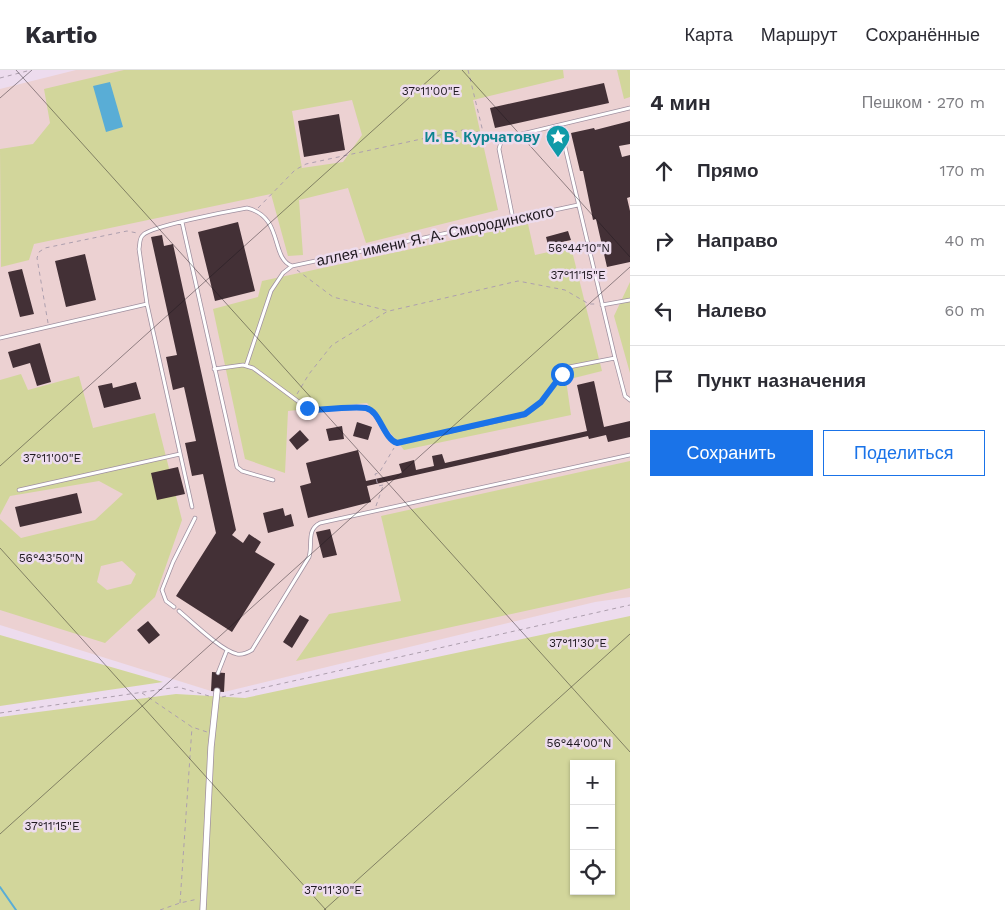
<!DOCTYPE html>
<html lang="ru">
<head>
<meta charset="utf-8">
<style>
	body { margin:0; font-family:"Work Sans",sans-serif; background:#f2f2f3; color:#2b2b33 }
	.controls { position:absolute; right:15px; bottom:15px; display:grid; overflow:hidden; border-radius:0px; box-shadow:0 1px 4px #0004 }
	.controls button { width:45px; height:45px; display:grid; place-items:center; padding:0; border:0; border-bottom:1px solid #e1e1e2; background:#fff; color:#2b2b33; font:25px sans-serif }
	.stop { position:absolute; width:15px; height:15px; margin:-11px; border:4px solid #1a73e8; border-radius:50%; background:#fff }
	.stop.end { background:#1a73e8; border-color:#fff; box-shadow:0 1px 5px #0008 }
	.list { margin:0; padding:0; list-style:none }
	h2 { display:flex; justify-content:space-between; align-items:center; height:65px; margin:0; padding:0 20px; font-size:21px }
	h2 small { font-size:16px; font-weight:400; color:#7c7c81 }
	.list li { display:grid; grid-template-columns:32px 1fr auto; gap:15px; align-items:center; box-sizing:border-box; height:70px; padding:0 20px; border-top:1px solid #e1e1e2 }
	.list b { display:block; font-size:19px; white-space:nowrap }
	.list em { font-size:16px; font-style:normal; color:#7c7c81 }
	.actions { display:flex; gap:10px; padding:15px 20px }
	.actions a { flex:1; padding:11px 0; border:1px solid #1a73e8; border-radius:0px; text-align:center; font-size:18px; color:#1a73e8 }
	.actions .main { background:#1a73e8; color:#fff }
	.icon { flex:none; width:28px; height:28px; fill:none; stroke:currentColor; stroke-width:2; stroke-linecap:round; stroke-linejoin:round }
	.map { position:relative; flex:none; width:630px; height:840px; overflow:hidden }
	header { display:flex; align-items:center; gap:30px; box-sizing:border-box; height:70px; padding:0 25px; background:#fff; border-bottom:1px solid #e1e1e2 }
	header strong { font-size:24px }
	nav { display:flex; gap:28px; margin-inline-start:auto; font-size:18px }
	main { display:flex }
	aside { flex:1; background:#fff }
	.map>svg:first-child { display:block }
	.industrial { fill:#ecd1d2 }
	.green { fill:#d2d69b; fill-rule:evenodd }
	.water { fill:#59add6 }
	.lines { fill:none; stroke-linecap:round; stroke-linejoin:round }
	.stream { stroke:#59add6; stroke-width:2 }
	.building { fill:#433036 }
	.lane-casing { stroke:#9f90a0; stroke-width:4.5 }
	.street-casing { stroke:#9f90a0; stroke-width:7 }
	.path { stroke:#ad9fae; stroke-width:1; stroke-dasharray:4 4; stroke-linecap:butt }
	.lane { stroke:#fff; stroke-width:3 }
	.street { stroke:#fff; stroke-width:5.5 }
	.route { stroke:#1a73e8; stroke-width:6 }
	.ticks { fill:none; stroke:#1f1920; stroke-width:1; stroke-opacity:0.45 }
	.labels { text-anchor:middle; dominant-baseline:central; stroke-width:5; stroke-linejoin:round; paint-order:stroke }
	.culture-label { font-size:15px; font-weight:bold; fill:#0d838f; stroke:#eddcee; text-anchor:end }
	.street-label { font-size:15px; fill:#1f1920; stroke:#eddcee }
	.ticks-label { font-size:12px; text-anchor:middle; fill:#1f1920; stroke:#eddcee; stroke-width:5; stroke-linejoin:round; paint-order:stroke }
</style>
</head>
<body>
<header>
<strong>Kartio</strong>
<nav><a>Карта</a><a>Маршрут</a><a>Сохранённые</a></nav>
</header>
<main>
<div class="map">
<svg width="630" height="840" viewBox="0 0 630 840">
	<rect width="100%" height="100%" fill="#eddcee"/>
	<path class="industrial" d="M76 0H630V527L595 532 224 622 211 621 179 611 0 555V19Z"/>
	<path class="green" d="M124 0H563L564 8 473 30 498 140 366 173 348 118 299 130 303 185 288 186 271 124 34 174 29 190 1 197 0 79 33 74 50 53 44 19ZM352 30 362 65 343 92 302 98 292 41Z
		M617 0H630V27L624 29Z
		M528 154 535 185 571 177 602 301 566 310 571 345 404 380 367 333 288 341 285 403 245 389 213 239 258 227 262 211Z
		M630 212V303L614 246Z
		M21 304 28 320 79 306 93 358 155 343 182 450 155 527 105 573 0 540V449L21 468 95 450 123 424 99 411 10 426 0 445V310ZM122 491 136 504 131 514 107 520 97 512 101 496Z
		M630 391V518L296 591 329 544 401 531 381 446Z
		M630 546V840H0V647L176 624 245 628ZM574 694H611V821H574Z
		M0 565 163 612 0 636Z"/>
	<path class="water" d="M110 12 123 57 106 62 93 16Z"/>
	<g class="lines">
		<path class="stream" d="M0 817 16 840"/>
	</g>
	<path class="building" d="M604 13 609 33 495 58 490 38Z
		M339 44 345 80 304 87 298 51Z
		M630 51V74L619 76 622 87 630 85V127L627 128 630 141V192L607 197 596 149 593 150 583 101H580L571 63 594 58 595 60Z
		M238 152 255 221 215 231 198 162Z
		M568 161 571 170 548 175 546 167Z
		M162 165 164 176 173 174 236 460 232 465 243 473 249 464 261 472 255 482 275 494 232 562 176 526 216 463 203 404 192 406 185 373 196 371 184 317 173 320 166 287 177 285 151 167Z
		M85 184 96 230 66 237 55 191Z
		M22 199 34 244 20 247 8 202Z
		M40 273 51 312 37 316 30 293 13 298 8 282Z
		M594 311 604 357 630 351V367L608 372 606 365 589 369 588 366 367 416 371 432 308 448 300 416 311 413 306 393 358 380 366 411 402 403 399 394 414 390 416 400 434 396 432 386 442 384 445 393 587 361 577 315Z
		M136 312 141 329 104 338 98 316 112 313 113 318Z
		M357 352 372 357 368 370 353 366Z
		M342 356 344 369 329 371 326 359Z
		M300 360 309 370 297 380 289 370Z
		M178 397 185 424 157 430 151 403Z
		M77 423 82 443 20 457 15 437Z
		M283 438 285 446 291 444 294 456 268 463 263 443Z
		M330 459 337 485 323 488 316 462Z
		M300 545 309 550 292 578 283 572Z
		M148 551 160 565 149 574 137 560Z
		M212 602 225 603 224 622 211 621Z"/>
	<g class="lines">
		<defs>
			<path id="lane" d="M560 56 615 288
				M513 149 499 79 501 72 505 68 630 38
				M182 152 237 397 242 401 273 410
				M147 234 192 437
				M602 235 630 230
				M0 268 147 234 139 179C140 175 139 168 143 165 151 156 230 141 247 138 284 147 270 188 292 196
				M246 296 271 221 283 203 292 196 578 135
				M214 299 243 295 253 298 307 338 315 340C327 339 356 336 366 338 379 341 383 368 397 373L525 345 541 332 562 304 569 297 615 288 625 326 630 330
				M19 420 180 384
				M174 537 166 531 162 520 173 492 195 448
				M179 541C192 552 222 581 237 584 243 585 247 583 252 580L309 487C313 474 306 460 320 453L630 385
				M218 603 227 580"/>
			<path id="street" d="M203 840 211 677 217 621"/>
		</defs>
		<use href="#lane" class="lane-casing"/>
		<use href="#street" class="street-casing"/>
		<path class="path" d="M468 0 483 62
			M0 8 31 0
			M258 138 295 100 306 94 463 60C477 60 484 64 496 70
			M297 200 333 227 389 241 518 211 565 220 589 234H597
			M48 253 37 188 39 182 45 178 127 161 137 163
			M297 324 309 304 332 275 388 241
			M383 415 378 416 375 404 379 403 394 378
			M376 436 383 416
			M142 623 192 657 207 662
			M222 627 630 535
			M0 643 178 617 209 626
			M180 833 192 657
			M160 840 180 833 198 829"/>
		<use href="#lane" class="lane"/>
		<use href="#street" class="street"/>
	</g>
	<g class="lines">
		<path class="route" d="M307 338 315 340C327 339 356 336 366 338 380 341 383 368 397 373L525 344 541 332 562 304"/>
	</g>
	<path class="ticks" d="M16 0 630 682M462 0 630 187M0 28 32 0M0 396 440 0M0 478 326 840M0 764 630 197M324 840 630 564"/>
	<defs>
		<symbol id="sight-pin" viewBox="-11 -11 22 30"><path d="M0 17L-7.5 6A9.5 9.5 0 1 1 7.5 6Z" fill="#0f9aa8" stroke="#eddcee"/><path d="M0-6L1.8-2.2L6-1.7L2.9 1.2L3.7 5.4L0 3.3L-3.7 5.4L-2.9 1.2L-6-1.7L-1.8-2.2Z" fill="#fff"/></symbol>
	</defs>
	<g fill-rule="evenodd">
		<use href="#sight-pin" x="544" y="53" width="28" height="38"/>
	</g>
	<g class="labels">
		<g class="culture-label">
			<text x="540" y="67">И. В. Курчатову</text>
		</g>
		<g class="street-label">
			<text transform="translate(435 166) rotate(-12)">аллея имени Я. А. Смородинского</text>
		</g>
	</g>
	<g class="ticks-label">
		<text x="431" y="25">37°11'00"E</text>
		<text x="579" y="182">56°44'10"N</text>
		<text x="578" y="209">37°11'15"E</text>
		<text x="52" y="392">37°11'00"E</text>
		<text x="51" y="492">56°43'50"N</text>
		<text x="578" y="577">37°11'30"E</text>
		<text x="579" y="677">56°44'00"N</text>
		<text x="52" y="760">37°11'15"E</text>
		<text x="333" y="824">37°11'30"E</text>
	</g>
</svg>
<div class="controls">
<button>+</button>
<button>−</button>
<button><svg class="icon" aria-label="locate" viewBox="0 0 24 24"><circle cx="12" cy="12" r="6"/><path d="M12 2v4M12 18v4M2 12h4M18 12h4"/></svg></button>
</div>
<div class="stop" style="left:562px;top:304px"></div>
<div class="stop end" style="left:307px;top:338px"></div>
</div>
<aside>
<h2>4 мин<small>Пешком · 270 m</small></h2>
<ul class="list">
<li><svg class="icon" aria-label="ahead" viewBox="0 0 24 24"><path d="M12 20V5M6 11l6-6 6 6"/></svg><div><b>Прямо</b></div><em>170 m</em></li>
<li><svg class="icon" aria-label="right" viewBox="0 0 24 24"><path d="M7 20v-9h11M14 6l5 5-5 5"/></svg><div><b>Направо</b></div><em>40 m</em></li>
<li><svg class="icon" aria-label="left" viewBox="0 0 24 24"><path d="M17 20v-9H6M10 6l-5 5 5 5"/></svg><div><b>Налево</b></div><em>60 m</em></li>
<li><svg class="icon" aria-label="arrive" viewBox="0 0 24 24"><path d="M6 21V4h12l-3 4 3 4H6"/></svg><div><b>Пункт назначения</b></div></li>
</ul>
<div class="actions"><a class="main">Сохранить</a><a>Поделиться</a></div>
</aside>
</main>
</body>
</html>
